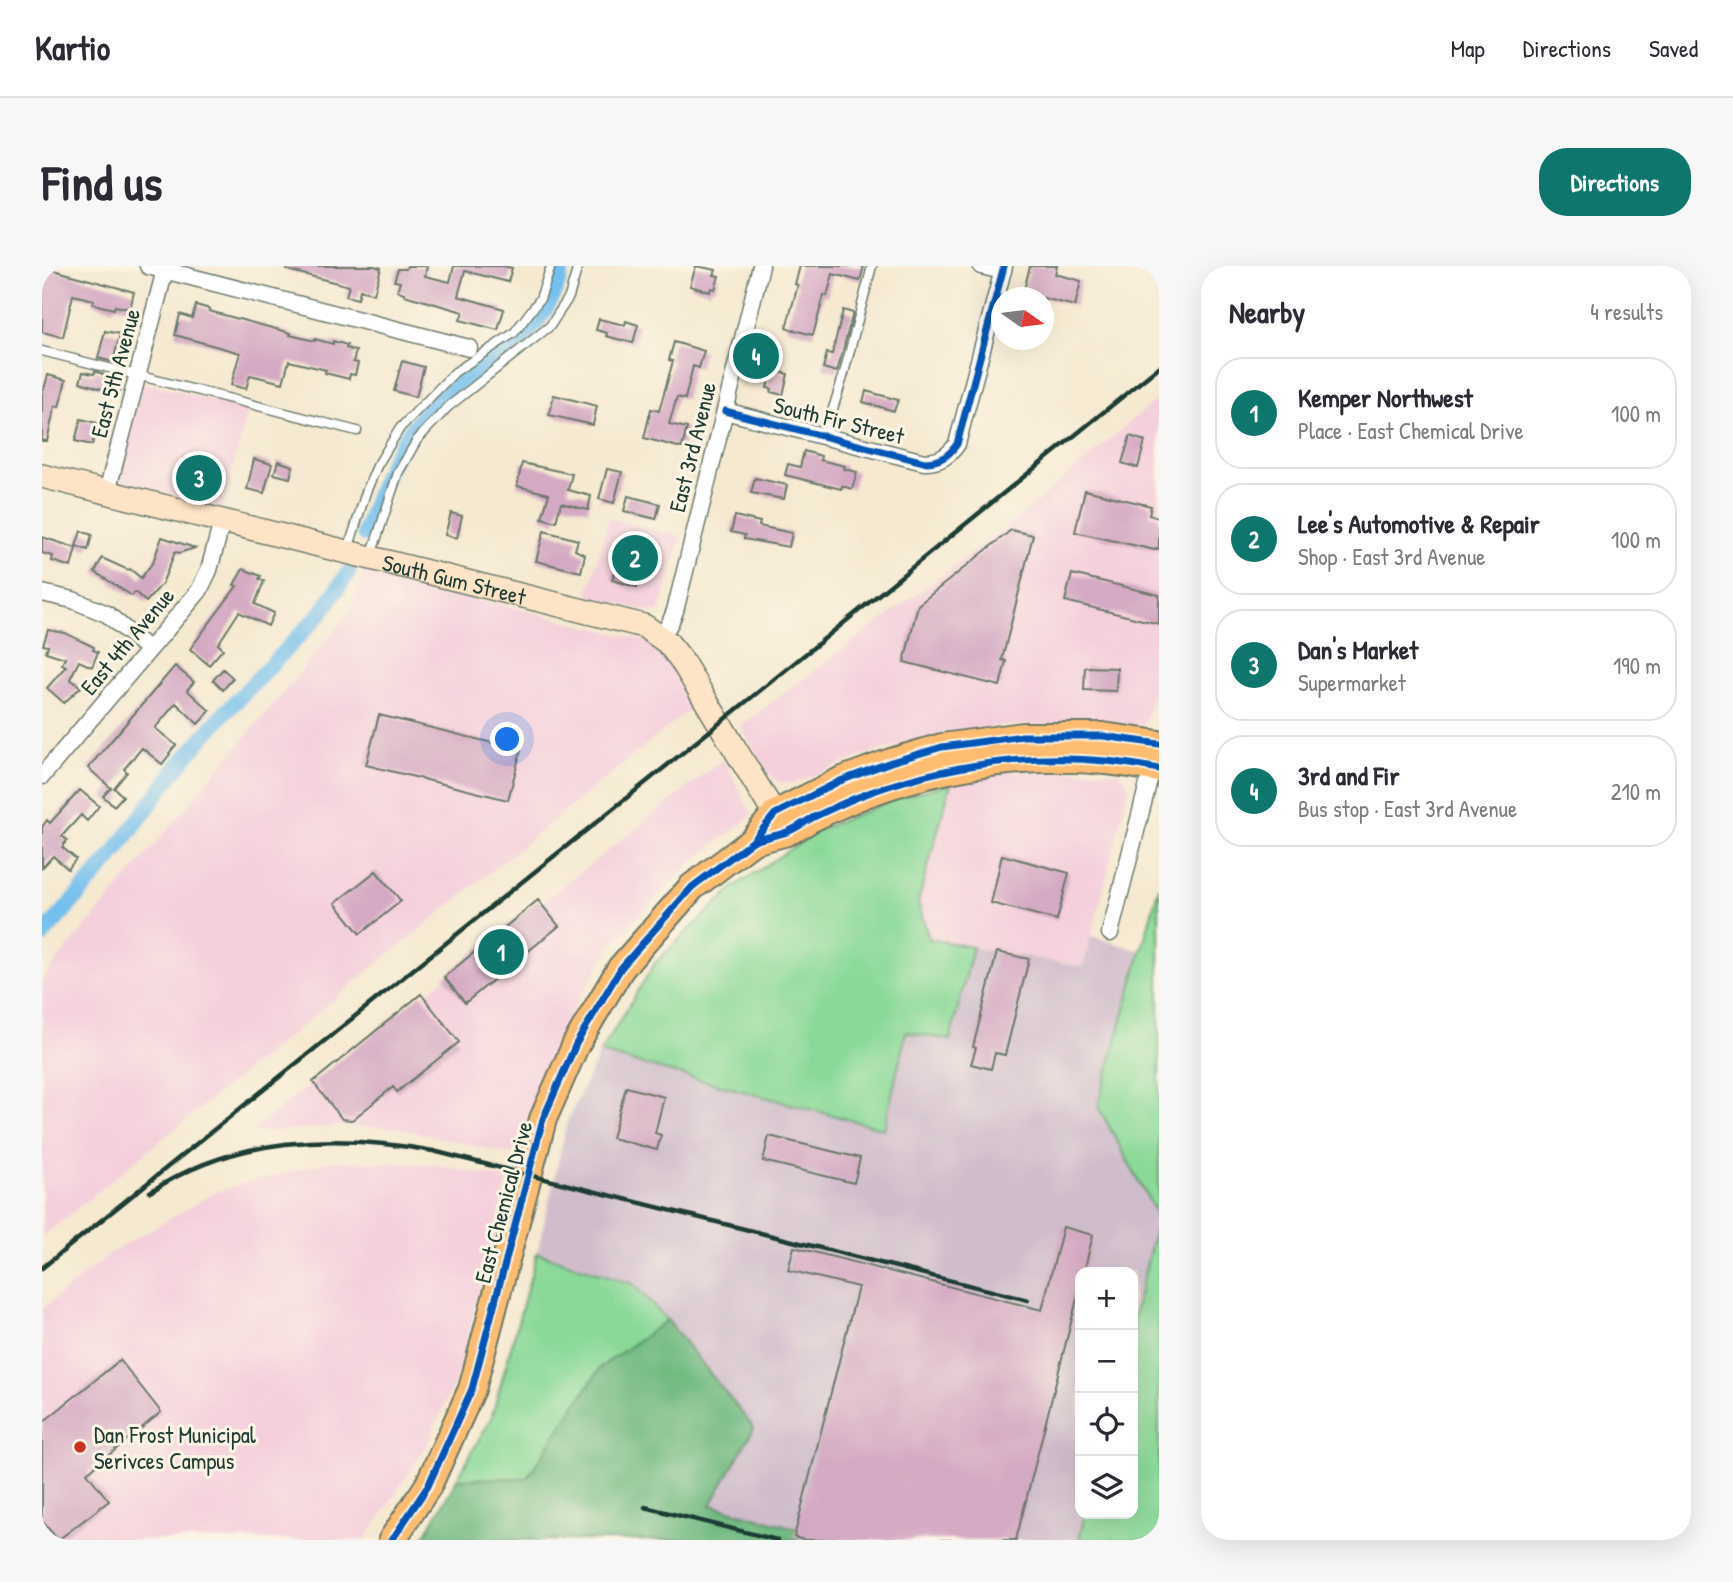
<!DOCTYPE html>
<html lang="en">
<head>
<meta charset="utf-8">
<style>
	body { margin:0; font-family:"Patrick Hand",sans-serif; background:#f7f7f7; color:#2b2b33 }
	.controls { position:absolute; right:21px; bottom:21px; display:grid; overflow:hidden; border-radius:14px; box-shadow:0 7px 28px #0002 }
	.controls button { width:63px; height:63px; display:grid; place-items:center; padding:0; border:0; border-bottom:2px solid #e1e1e2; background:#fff; color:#2b2b33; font:35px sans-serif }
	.compass { position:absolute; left:949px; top:21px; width:63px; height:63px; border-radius:50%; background:#fff; box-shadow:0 7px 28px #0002; rotate:104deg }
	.you { position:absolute; left:466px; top:474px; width:24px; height:24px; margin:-18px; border:5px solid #fff; border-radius:50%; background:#1a73e8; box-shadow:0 0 0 10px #1a73e833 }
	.badge { display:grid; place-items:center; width:46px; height:46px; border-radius:50%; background:#0f766e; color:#fff; font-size:23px; font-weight:700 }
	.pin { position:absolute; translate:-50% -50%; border:4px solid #fff; box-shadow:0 2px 7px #0006 }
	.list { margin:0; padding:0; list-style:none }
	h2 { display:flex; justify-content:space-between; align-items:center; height:91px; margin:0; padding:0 28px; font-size:30px }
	h2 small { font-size:23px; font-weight:400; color:#7c7c81 }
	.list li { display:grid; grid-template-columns:46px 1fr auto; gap:21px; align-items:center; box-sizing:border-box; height:112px; margin:0 14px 14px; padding:0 14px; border:2px solid #e1e1e2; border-radius:28px }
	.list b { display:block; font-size:26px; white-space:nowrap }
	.list p { margin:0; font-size:23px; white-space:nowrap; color:#7c7c81 }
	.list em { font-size:23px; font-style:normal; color:#7c7c81 }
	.icon { flex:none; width:38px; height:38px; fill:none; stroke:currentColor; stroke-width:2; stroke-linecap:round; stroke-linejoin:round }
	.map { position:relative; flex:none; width:1117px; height:1274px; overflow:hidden; border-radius:28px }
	header { display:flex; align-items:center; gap:42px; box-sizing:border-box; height:98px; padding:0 35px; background:#fff; border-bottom:2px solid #e1e1e2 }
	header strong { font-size:33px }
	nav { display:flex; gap:38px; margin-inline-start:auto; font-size:24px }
	.intro { display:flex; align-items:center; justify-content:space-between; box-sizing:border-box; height:168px; padding:0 42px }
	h1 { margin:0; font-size:49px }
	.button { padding:18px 32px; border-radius:28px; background:#0f766e; color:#fff; font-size:24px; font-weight:700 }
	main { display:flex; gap:42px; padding:0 42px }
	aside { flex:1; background:#fff; border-radius:28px; box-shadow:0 7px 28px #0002 }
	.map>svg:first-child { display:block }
	.built { fill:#f4cfdc }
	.industrial { fill:#d0bdcc }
	.green { fill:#8ad999; stroke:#548b66; stroke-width:2 }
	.forest { fill:#6fb981; stroke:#477b5a; stroke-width:2 }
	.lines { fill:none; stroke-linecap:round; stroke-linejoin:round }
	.canal { stroke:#73bfed; stroke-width:16 }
	.building { fill:#d4a9c3 }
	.service-casing { stroke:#6a796b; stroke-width:11 }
	.minor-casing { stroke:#6a796b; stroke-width:19 }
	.secondary-casing { stroke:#6a796b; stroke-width:26 }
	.primary-casing { stroke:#6a796b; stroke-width:30 }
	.service { stroke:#fff; stroke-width:8 }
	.minor { stroke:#fff; stroke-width:16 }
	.secondary { stroke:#fee4c6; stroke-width:23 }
	.primary { stroke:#fdbc70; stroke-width:26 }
	.rail { stroke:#1f3d34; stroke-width:4.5 }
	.cycleway-casing { stroke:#fcf5e5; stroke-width:11 }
	.cycleway { stroke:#0057b8; stroke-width:7 }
	.poi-dot { fill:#c8321e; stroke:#fcf5e5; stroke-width:2.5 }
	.labels { text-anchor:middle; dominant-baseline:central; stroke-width:6; stroke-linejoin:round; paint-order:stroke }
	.street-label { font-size:23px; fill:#1f3d34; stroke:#fcf5e5 }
	.poi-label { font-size:23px; fill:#1f3d34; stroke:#fcf5e5; text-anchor:start }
</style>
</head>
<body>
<header>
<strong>Kartio</strong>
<nav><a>Map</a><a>Directions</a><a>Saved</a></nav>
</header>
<div class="intro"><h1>Find us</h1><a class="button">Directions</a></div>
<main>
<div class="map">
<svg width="1117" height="1274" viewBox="0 0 1117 1274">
	<rect width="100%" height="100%" fill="#fcf5e5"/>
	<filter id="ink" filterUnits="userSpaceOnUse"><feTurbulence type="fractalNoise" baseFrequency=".0143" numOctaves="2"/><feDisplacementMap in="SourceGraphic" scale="14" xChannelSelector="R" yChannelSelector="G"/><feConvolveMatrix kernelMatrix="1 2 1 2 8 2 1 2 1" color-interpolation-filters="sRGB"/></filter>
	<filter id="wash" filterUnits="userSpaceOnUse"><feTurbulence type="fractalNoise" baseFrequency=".00686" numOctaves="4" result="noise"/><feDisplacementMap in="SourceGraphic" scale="28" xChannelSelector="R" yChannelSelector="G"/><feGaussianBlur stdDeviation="1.57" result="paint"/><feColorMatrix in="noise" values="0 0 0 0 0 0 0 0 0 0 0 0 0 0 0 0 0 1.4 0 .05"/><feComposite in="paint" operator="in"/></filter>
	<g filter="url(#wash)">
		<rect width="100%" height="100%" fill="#f5e9d0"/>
		<path class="built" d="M100 116 206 144 180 243 75 215Z
			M1117 131V402L1104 454 1098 463 1016 458 954 460 880 473 822 489 753 517 736 516 724 504 699 460 986 244Z
			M566 252 639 270 618 345 613 347 546 330Z
			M322 304 615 378 653 439 0 971V713L306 349Z
			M682 493 710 549 643 602 571 677 519 763 471 889 356 862 301 860 207 867Z
			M964 505H1075L1083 512 1087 522 1042 701 887 673 876 636 909 517Z
			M289 895 390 898 466 913 416 1108 385 1179 332 1261 322 1274H0V1043L70 986 176 925Z"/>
		<path class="industrial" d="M1049 670 1099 685 1056 840 1116 951 1091 1054V1006H1038V1248H1043L1037 1274H797L668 1239 625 1054 591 1019 495 987 526 853 558 787 841 863 864 766 908 773 931 681 1041 701Z"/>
		<path class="green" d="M909 517 876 636 887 673 931 681 908 774 864 766 842 863 558 787 613 697 692 621 778 563 859 531Z
			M1117 621V1274H1037L1043 1248H1091V1054L1116 951 1056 840Z
			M495 987 591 1018 625 1054 559 1101 485 1212 415 1213 450 1150Z"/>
		<path class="forest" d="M625 1054 712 1162 669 1239 797 1274H380L415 1213 485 1212 559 1101Z"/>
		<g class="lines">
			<path class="canal" d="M322 268C335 229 348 190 374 157 383 147 393 135 404 126 424 109 450 98 471 81 495 61 515 31 520 0
				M0 670 67 594 136 500 177 453 279 347 307 306"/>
		</g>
		<g id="blocks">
			<path class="building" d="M246 0H332L339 2 332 28 318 24 316 33 304 30 307 20 245 4Z
				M365 0H385L383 10 408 16 412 0H461L470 2 466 16 423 5 416 30 462 43 456 64 418 54 421 46 362 29V27L355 25 358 16 352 15 356 3H364Z
				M654 0 674 4 672 9 677 10 673 23 669 22 668 26 648 20Z
				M758 0H822L818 15 791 8 785 30 782 29 771 69 744 62 756 19 753 18Z
				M988 0H1015L1013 8 1039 15 1033 40 997 31V28L982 24Z
				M0 1 92 26 88 43 73 40 72 43 51 38 52 34 31 29 21 71 0 66Z
				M154 39 168 43 167 45 249 67 248 69 273 75V73L291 78V75L305 79 304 82 314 85 311 96 316 97 313 109 308 108 307 113 283 107 284 104 247 95 241 117 208 109 204 123 189 119 198 87 133 69 138 48 150 52Z
				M801 44 811 47 795 106 781 102 785 87 790 88Z
				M557 53 583 59 584 55 596 59 591 77 564 70 565 67 554 64Z
				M63 65 78 68 71 96 56 92Z
				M632 76 662 85 657 102 651 100 643 133 635 131 627 158 645 162 640 182 602 172 609 143 617 145 631 95 627 94Z
				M360 95 382 101 374 131 352 125Z
				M53 105 79 115 76 128 38 116 41 106 52 108Z
				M734 105 746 108 741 129 729 126 730 123 725 122 728 110 733 112Z
				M6 109 24 114 17 141 13 140 5 175H0V130Z
				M824 125 856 134 852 145 821 136Z
				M512 129 555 140 551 159 507 149Z
				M39 153 55 157 50 179 33 175Z
				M1088 170 1103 175 1096 202 1080 197Z
				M762 185 779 190 778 194 803 200 802 203 815 206 810 223 800 220 799 223 743 209 746 198 758 201Z
				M143 192 172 199 166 225 143 220 146 205 140 203Z
				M212 193 230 198 222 227 205 223Z
				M236 195 251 200 248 212 232 208Z
				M480 197 530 208 526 224 549 230 546 244 519 237 514 256 500 252 507 228 475 220Z
				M565 203 580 206 572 237 557 233Z
				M713 212 745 219 742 233 709 227Z
				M1043 224 1109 240 1107 249 1117 252V283L1114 282 1113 284 1033 266Z
				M586 230 618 238 614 253 582 245Z
				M409 247 420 250 415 272 403 269Z
				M693 250 718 256 717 260 750 267 747 281 702 273 703 269 689 266Z
				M969 264 991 269 960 394 964 395 958 420 862 396 876 339Z
				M39 265 50 269 46 284 34 280Z
				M502 265 536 274 533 284 543 289 539 306 494 295Z
				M0 271 34 282 29 301 10 295 11 290 0 287Z
				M120 271 153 282 137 287 133 286 120 318 104 336 93 326 90 330 53 306 60 292 86 304 88 303 99 312 111 296Z
				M588 277 605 281 595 321 570 314 573 303 581 305Z
				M201 303 219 310 217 313 222 315 213 338 232 347 226 360 197 346 176 378 181 383 167 399 148 383 195 320 192 319Z
				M1030 308 1117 329V358L1023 335Z
				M6 364 23 367 52 381 51 384 56 386 50 401 37 395 28 413 39 421 22 437 5 422 24 400 20 398 23 392 4 386 6 380 1 379Z
				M133 400 152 416 145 424 168 445 156 458 134 437 113 462 134 479 127 487 128 488 120 498 100 482 82 503 85 506 72 522 81 530 72 540 61 530 69 522 46 502Z
				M1043 401 1075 402 1074 425 1042 424Z
				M181 403 191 412 181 424 171 414Z
				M337 449 479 484 466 534 324 499Z
				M38 524 57 540 45 555 39 549 20 570 25 574 20 581 34 593 26 603 11 590 0 602V561L5 554 8 557Z
				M960 589 1027 607 1015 654 949 637Z
				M334 605 359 635 318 668 293 637Z
				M496 634 517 660 423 737 402 711Z
				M955 686 987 693 963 789 953 787 949 803 929 798 934 782 931 781Z
				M379 728 417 776 355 826 351 821 310 854 300 853 271 816Z
				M584 821 622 831 613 867 619 869 615 884 570 872Z
				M727 870 818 892 812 917 721 895Z
				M1021 961 1051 969 1042 1006H1038V1021L974 1274H762L752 1271 816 1021 746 1004 752 981 1000 1044Z
				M78 1094 119 1146 45 1207 67 1235 16 1274 0 1255V1157Z"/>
		</g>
	</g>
	<g filter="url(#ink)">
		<use href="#blocks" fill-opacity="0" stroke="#6a796b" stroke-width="2"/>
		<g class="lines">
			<defs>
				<path id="service" d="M0 85 315 165
					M782 171 801 111 830 0
					M306 284 324 226 335 200 358 162 413 106 472 67 498 33 509 0
					M329 290 356 207 375 174 406 141 508 60 527 31 536 0"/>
				<path id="minor" d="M106 0 427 82
					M939 0 961 5
					M683 145 882 196C897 196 906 191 915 178L962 0
					M65 226 124 0
					M0 327 31 334 65 348 107 384
					M619 371 628 357 633 345 719 0
					M0 510 157 325 167 304 180 256
					M1068 667 1110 502"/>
				<g id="secondary">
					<path id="s1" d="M0 210 602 360 625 376 638 392 741 562"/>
				</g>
				<path id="primary" d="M711 575C721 572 732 570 742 567 752 564 761 557 770 552 789 543 809 533 829 526 921 493 1021 483 1117 503
					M350 1274 386 1220 430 1123 501 853 534 778 579 702 650 621 711 575 733 548 798 515 849 496 900 481 981 470H1061L1117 478"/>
			</defs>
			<use href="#service" class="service-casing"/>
			<use href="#minor" class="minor-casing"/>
			<use href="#secondary" class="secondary-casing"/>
			<use href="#primary" class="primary-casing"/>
			<use href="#service" class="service"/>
			<use href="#minor" class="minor"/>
			<use href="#secondary" class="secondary"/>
			<use href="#primary" class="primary"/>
			<path class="rail" d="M108 926C194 870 293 867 391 885L986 1034
				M0 1002 756 394 1117 101
				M603 1241 735 1274"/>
			<defs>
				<path id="cycleway" d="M683 145 882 196C897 196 906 191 915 178L962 0
					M711 575C721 572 732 570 742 567 752 564 761 557 770 552 789 543 809 533 829 526 921 493 1021 483 1117 503
					M350 1274 386 1220 430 1123 501 853 534 778 579 702 650 621 711 575 733 548 798 515 849 496 900 481 981 470H1061L1117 478"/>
			</defs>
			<use href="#cycleway" class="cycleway-casing"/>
			<use href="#cycleway" class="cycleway"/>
		</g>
	</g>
	<circle class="poi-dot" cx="38" cy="1181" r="7"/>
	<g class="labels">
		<g class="street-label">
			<text transform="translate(73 107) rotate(-75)">East 5th Avenue</text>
			<text transform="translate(797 154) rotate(14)">South Fir Street</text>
			<text transform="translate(650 181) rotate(-76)">East 3rd Avenue</text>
			<text stroke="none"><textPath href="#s1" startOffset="425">South Gum Street</textPath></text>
			<text transform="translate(85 375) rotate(-50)">East 4th Avenue</text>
			<text transform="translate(461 936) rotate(-75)">East Chemical Drive</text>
		</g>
		<g class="poi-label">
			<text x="52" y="1168">Dan Frost Municipal<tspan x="52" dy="26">Serivces Campus</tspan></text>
		</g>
	</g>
</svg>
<div class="controls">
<button>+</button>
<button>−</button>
<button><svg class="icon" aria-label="locate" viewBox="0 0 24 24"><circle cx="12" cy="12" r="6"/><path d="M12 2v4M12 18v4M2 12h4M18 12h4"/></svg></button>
<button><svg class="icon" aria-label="layers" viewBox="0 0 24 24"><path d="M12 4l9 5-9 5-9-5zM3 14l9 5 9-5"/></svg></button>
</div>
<svg class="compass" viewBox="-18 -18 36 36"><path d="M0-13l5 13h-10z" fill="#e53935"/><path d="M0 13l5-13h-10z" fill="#7c7c81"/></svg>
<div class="you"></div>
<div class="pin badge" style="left:459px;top:686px">1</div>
<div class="pin badge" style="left:593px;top:292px">2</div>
<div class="pin badge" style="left:157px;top:212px">3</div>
<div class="pin badge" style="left:714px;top:90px">4</div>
</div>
<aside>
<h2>Nearby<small>4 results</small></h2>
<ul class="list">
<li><span class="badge">1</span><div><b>Kemper Northwest</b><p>Place · East Chemical Drive</p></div><em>100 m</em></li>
<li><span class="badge">2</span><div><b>Lee's Automotive &amp; Repair</b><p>Shop · East 3rd Avenue</p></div><em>100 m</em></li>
<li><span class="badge">3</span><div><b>Dan's Market</b><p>Supermarket</p></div><em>190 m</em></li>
<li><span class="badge">4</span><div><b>3rd and Fir</b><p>Bus stop · East 3rd Avenue</p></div><em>210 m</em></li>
</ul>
</aside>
</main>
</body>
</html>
